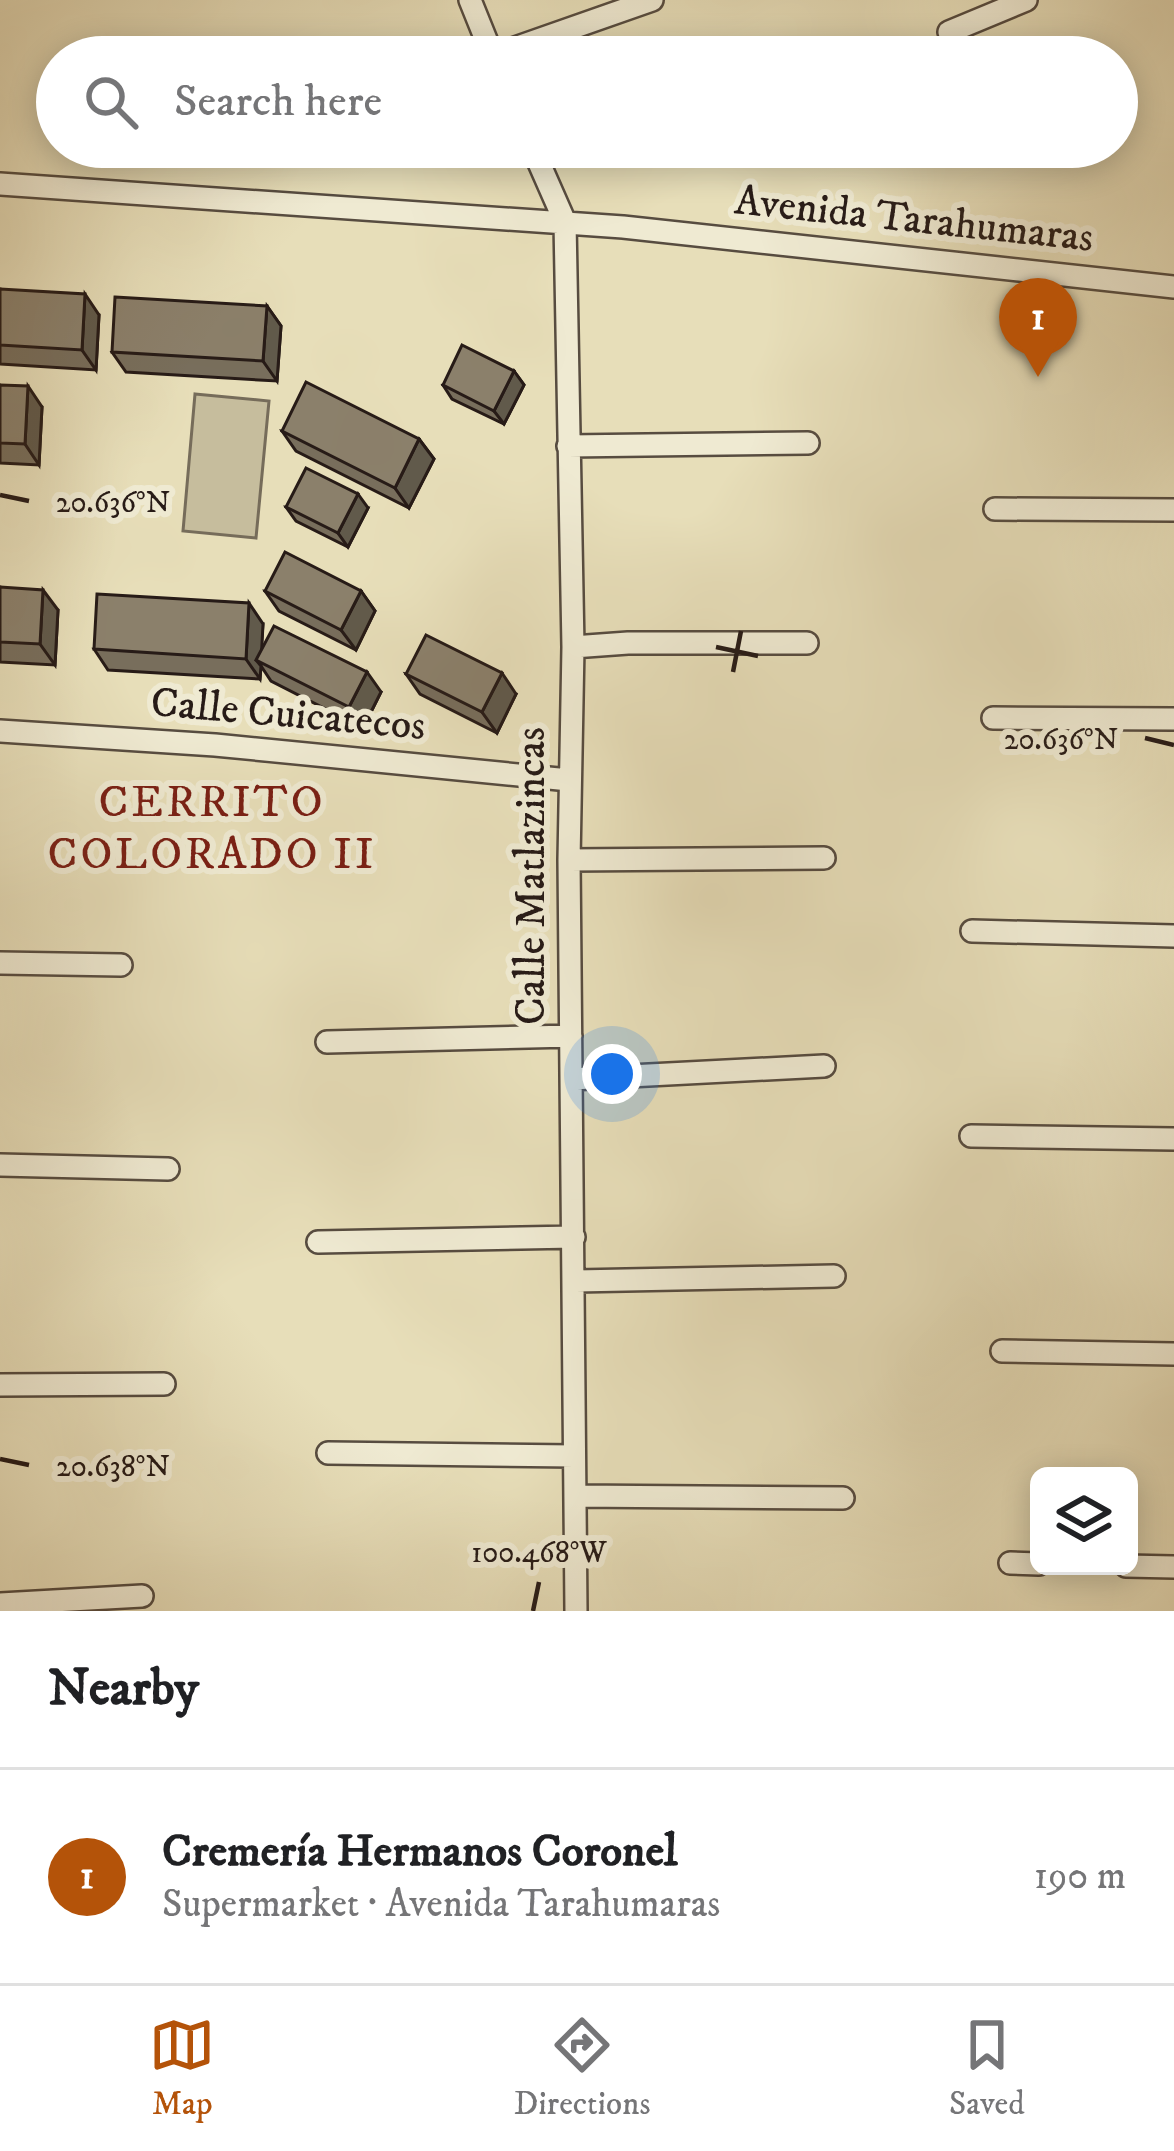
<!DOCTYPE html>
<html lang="en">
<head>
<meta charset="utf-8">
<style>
	body { margin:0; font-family:"IM FELL DW Pica",serif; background:#f2f2f2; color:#202124 }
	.controls { position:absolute; right:36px; bottom:36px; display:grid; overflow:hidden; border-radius:18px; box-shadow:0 6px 30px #0003 }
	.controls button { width:108px; height:108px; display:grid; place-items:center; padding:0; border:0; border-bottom:3px solid #e0e0e0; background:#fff; color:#202124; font:60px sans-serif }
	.you { position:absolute; left:612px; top:1074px; width:42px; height:42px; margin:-30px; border:9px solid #fff; border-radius:50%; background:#1a73e8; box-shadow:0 0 0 18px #1a73e833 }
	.badge { display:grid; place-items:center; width:78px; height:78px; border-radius:50%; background:#b45309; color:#fff; font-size:39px; font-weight:700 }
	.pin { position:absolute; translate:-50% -99px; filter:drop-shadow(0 3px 6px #0008) }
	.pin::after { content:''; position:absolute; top:63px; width:42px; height:36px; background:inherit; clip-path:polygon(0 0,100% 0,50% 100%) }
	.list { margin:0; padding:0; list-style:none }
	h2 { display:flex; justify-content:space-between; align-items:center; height:156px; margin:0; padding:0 48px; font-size:51px }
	h2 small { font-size:39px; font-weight:400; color:#757577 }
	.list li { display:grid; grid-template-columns:78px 1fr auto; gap:36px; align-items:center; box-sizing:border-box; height:216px; padding:0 48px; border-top:3px solid #e0e0e0 }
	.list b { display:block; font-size:45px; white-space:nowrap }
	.list p { margin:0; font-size:39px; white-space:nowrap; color:#757577 }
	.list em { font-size:39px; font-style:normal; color:#757577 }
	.icon { flex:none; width:66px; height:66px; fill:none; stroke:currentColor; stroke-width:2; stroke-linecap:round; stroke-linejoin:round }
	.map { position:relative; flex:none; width:1174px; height:1611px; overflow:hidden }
	.search { position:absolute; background:#fff; box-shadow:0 6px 30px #0003; left:36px; right:36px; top:36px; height:132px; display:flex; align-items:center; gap:30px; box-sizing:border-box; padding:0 42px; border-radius:66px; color:#757577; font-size:45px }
	.sheet { height:372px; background:#fff }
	nav { display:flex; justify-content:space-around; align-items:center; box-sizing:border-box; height:168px; border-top:3px solid #e0e0e0; background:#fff; font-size:33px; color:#757577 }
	nav a { display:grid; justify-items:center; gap:6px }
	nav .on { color:#b45309 }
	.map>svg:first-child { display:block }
	.green { fill:#c6bd9d; stroke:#766c5a; stroke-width:3 }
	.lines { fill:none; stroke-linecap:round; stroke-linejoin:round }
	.service-casing { stroke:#574c40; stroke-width:15 }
	.minor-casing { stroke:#574c40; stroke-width:26 }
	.service { stroke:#efead2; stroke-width:10 }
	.minor { stroke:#efead2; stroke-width:21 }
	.wall { fill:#786e5c; stroke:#271b17; stroke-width:3 }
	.shaded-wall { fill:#615a4b; stroke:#271b17; stroke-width:3 }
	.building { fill:#8b806b; stroke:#271b17; stroke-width:3 }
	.ticks { fill:none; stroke:#271b17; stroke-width:4.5 }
	.labels { text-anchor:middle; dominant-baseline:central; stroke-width:12; stroke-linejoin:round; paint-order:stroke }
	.street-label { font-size:42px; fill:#271b17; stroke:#efead2 }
	.neighbourhood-label { font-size:45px; letter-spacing:3px; fill:#7a1f14; stroke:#efead2 }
	.ticks-label { font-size:30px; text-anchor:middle; fill:#271b17; stroke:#efead2; stroke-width:12; stroke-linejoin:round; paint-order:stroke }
</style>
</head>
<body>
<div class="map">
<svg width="1174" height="1611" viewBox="0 0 1174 1611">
	<rect width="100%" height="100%" fill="#e7deb9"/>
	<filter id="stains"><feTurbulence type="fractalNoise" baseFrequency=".00167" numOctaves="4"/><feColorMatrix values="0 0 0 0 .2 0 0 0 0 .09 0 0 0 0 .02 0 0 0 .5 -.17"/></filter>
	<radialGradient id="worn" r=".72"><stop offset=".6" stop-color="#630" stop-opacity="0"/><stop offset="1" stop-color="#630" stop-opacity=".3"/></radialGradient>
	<path class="green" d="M195 394 269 401 256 538 183 531Z"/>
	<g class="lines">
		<defs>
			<path id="service" d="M1049 343V274"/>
			<path id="minor" d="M470 0 493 57
				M949 32 1026 0
				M492 56 652 0
				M532 147 565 222 573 647 569 860 576 1611
				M0 184 623 227 1174 287
				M568 446 808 443
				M995 509 1174 510
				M573 647 628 643H807
				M993 718 1174 719
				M0 731 215 745 569 780
				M569 860 824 858
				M972 931 1174 936
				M0 963 121 965
				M327 1042 571 1036
				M572 1079 824 1066
				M971 1136 1174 1139
				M0 1165 168 1169
				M318 1242 574 1237
				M576 1281 834 1276
				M1002 1351 1174 1354
				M0 1385 164 1384
				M328 1453 574 1456
				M575 1496 843 1498
				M1010 1563 1039 1564
				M1126 1566 1174 1567
				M0 1604 142 1596"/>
		</defs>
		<use href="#service" class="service-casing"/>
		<use href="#minor" class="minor-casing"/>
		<use href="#service" class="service"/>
		<use href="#minor" class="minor"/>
	</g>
	<path class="wall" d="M0 289 99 315 96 370 0 364Z
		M267 306 281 326 277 381 126 372 112 352Z
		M514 371 524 385 504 424 452 399 443 385Z
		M0 385 42 407 39 465 0 463Z
		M282 431 419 439 434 459 409 508 296 451Z
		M286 507 368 508 348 547 296 521Z
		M0 587 58 610 55 665 0 662Z
		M265 591H361L375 611 356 650 279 611Z
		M263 624 261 650 381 692 363 728 271 681 261 666 260 679 108 670 94 649Z
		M406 674 516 694 497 733 420 694Z"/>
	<path class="shaded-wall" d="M85 294 99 315 96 370 82 350Z
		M267 306 281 326 277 381 263 361Z
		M514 371 524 385 504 424 494 411Z
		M28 386 42 407 39 465 25 444Z
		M419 439 434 459 409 508 395 488Z
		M358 494 368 508 348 547 338 533Z
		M43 590 58 610 55 665 40 644Z
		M361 591 375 611 356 650 341 630Z
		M249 603 263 624 261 663 256 660 261 666 260 679 246 659Z
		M367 672 381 692 363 728 349 707Z
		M502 673 516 694 497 733 482 712Z"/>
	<path class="building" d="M0 289 85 294 82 350 0 345Z
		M115 297 267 306 263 361 112 352Z
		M462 345 514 371 494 411 443 385Z
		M306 382 419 439 395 488 282 431Z
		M0 385 28 386 25 444 0 443Z
		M306 468 358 494 338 533 286 507Z
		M285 552 361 591 341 630 265 591Z
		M0 587 43 590 40 644 0 642Z
		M97 594 249 603 246 659 94 649Z
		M274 626 367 672 349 707 256 660Z
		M426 635 502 673 482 712 406 674Z"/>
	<path class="ticks" d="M0 495 29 501M716 647 758 656M733 672 741 631M1145 738 1174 745M0 1459 29 1465M533 1611 539 1582"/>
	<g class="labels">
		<g class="street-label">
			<text transform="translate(914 220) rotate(6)">Avenida Tarahumaras</text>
			<text transform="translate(288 715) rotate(5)">Calle Cuicatecos</text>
			<text transform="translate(532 876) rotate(-90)">Calle Matlazincas</text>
		</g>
		<g class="neighbourhood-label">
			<text x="212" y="803">CERRITO<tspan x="212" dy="52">COLORADO II</tspan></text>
		</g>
	</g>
	<g class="ticks-label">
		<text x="113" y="512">20.636°N</text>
		<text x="1061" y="749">20.636°N</text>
		<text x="113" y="1476">20.638°N</text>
		<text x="539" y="1562">100.468°W</text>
	</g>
	<rect width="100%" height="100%" filter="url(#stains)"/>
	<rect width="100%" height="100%" fill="url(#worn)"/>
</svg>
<div class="controls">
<button><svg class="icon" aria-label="layers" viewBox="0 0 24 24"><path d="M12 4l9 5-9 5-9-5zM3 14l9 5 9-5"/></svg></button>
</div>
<div class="you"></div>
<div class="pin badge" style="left:1038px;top:377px">1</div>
<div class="search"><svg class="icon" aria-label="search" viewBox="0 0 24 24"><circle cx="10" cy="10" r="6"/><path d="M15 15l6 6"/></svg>Search here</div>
</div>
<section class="sheet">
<h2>Nearby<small></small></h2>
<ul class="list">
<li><span class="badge">1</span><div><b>Cremería Hermanos Coronel</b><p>Supermarket · Avenida Tarahumaras</p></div><em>190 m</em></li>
</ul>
</section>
<nav>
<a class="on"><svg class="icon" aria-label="map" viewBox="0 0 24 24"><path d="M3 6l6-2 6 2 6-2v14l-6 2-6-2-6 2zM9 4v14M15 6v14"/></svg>Map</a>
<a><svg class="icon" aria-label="directions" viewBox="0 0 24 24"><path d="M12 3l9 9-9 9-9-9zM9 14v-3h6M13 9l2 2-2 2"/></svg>Directions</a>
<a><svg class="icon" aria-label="saved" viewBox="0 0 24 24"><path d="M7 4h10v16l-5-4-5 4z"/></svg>Saved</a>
</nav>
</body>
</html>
